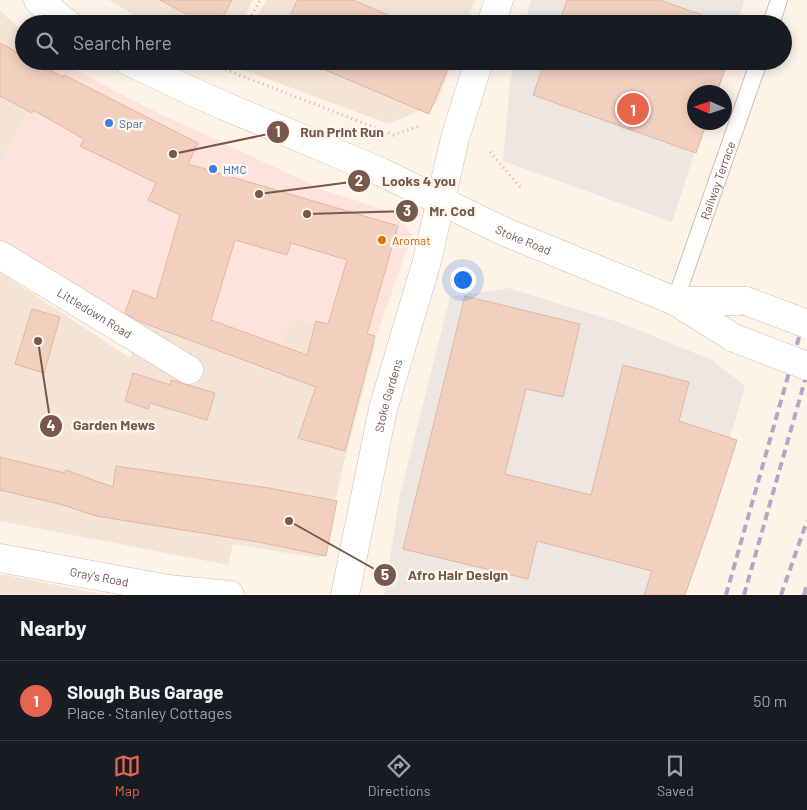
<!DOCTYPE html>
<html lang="en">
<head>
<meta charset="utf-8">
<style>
	body { margin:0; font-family:Barlow,sans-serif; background:#242831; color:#f1f3f6 }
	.compass { position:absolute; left:687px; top:85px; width:45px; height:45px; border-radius:50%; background:#171b24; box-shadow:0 2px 12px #0003; rotate:273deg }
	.you { position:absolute; left:462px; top:279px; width:18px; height:18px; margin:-12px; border:4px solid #fff; border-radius:50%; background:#1a73e8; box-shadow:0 0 0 8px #1a73e833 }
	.badge { display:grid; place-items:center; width:32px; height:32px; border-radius:50%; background:#e7654c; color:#fff; font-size:16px; font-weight:700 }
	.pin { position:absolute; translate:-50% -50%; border:2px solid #fff; box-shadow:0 1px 5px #0006 }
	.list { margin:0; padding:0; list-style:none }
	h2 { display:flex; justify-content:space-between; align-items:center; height:65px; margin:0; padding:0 20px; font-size:21px }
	h2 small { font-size:16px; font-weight:400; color:#9ea1a6 }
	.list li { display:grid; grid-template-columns:32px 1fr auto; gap:15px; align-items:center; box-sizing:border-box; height:80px; padding:0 20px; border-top:1px solid #363941 }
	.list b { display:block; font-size:19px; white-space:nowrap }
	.list p { margin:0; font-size:16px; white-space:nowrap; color:#9ea1a6 }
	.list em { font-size:16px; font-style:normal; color:#9ea1a6 }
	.icon { flex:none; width:28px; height:28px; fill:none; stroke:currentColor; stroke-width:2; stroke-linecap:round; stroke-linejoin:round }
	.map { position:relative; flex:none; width:807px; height:595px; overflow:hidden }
	.search { position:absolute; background:#171b24; box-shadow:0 2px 12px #0003; left:15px; right:15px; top:15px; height:55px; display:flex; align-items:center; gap:12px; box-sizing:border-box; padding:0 18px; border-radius:28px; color:#9ea1a6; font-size:19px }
	.sheet { height:145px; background:#171b24 }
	nav { display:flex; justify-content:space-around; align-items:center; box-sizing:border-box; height:70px; border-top:1px solid #363941; background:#171b24; font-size:14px; color:#9ea1a6 }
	nav a { display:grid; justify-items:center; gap:2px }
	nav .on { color:#e7654c }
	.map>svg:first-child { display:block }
	.residential { fill:#f4e4d5 }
	.commercial { fill:#fde3db }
	.industrial { fill:#ede6e1 }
	.building { fill:#f2d0bf; stroke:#e5b59f; fill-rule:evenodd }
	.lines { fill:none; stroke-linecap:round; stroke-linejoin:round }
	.service-casing { stroke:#d1bcaf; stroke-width:18 }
	.minor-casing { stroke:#d1bcaf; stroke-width:29 }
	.secondary-casing { stroke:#d4bcad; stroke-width:29 }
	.path { stroke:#d8b3a1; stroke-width:3; stroke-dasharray:1 4; stroke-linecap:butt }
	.service { stroke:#fff; stroke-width:16 }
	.minor { stroke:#fff; stroke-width:28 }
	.secondary { stroke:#fff; stroke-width:28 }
	.rail { stroke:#b5a5c7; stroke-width:4; stroke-dasharray:8 5; stroke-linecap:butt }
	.secondary-bridge-casing { stroke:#d4bcad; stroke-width:29; stroke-linecap:butt }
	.secondary-bridge { stroke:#fff; stroke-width:28 }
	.shop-dot { fill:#3f7fe0; stroke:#fff7ee; stroke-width:2 }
	.food-dot { fill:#e8710a; stroke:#fff7ee; stroke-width:2 }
	.labels { text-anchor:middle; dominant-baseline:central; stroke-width:5; stroke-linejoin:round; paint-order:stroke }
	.shop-label { font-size:12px; fill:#366cbe; stroke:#fff7ee; text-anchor:start }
	.street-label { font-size:12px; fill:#77584b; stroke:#fff7ee }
	.food-label { font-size:12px; fill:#c56008; stroke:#fff7ee; text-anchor:start }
	.leader { fill:none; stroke:#77584b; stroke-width:2 }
	.callout-dot { fill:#77584b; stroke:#fff7ee; stroke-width:2 }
	.mark-label { font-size:15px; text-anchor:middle; font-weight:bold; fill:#fff }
	.callout-label { font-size:14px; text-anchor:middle; font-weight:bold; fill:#77584b; stroke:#fff7ee; stroke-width:5; stroke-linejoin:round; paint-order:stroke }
</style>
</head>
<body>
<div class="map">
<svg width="807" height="595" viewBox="0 0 807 595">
	<rect width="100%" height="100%" fill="#fdf3e7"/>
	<path class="residential" d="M109 0H253L240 24H149Z
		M266 0H475L466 24H254Z
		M0 11 24 32V61H56L0 164Z
		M232 61H453L437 103 389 124 230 65Z
		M0 272 130 358 141 321 275 374 290 316 376 342 344 462 324 555 318 558 233 544 228 565 0 521Z
		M0 574 106 595H0Z"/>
	<path class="commercial" d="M56 61H64L79 72 150 109 324 190 394 213 412 234 378 332 373 341 291 316 275 374 151 325 113 313 0 249V164Z"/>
	<path class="industrial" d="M531 0H744L737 24H525Z
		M515 61H724L714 92H694V122L704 123 672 222 503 161 510 83Z
		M508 288 618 322 712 360 745 386 684 595H384L400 495 450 297Z"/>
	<path class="building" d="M160 0H232L219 24H205Z
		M297 0H353L409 24H287Z
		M567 0H660L727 24H559Z
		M0 43 24 56V61H34L63 77 64 75 198 143 188 164 398 226 367 334 375 336 345 451 298 438 316 387 138 321 125 313 133 290 156 299 180 215 148 200 156 183 80 146 84 139 33 110 32 113 0 96ZM235 240 287 255 291 243 347 260 328 324 316 321 307 355 211 320Z
		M304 61H451L429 114Z
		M545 61H728L717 92H694V122H707L696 153 533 95Z
		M465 296 580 324 563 397 526 389 505 474 591 495 623 365 689 382 679 421 737 440 712 518 685 595H644L652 571 537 541 528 579 403 549Z
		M32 309 60 317 44 373 15 364Z
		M133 373 170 385 171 380 215 393 207 420 150 403 148 409 125 401Z
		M0 457 65 473 66 470 113 487 116 466 269 488 337 501 326 556 258 542 96 516 63 505 0 490Z"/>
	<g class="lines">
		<defs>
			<g id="service">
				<path d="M771 24 779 0"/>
				<path id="s1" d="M675 301 759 61"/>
			</g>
			<g id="minor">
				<path d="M491 24 499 0"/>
				<path id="s2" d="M0 255 189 370"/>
				<path id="s3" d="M0 558 168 589 230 595"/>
				<path id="s4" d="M345 595 383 409 427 261 455 138 479 61"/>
			</g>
			<g id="secondary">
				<path d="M38 0 68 24"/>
				<path id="s5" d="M128 61 206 98 381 172 505 232 675 301 734 338"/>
				<path d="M675 301H746"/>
			</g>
		</defs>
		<use href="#service" class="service-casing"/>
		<use href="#minor" class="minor-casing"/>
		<use href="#secondary" class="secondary-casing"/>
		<path class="path" d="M247 24 260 0
			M227 61 224 69 394 135 419 126
			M490 152 521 188"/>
		<use href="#service" class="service"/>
		<use href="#minor" class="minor"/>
		<use href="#secondary" class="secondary"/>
		<path class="rail" d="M726 595 807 309
			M744 595 807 373
			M781 595 807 521
			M804 595 807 585"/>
		<defs>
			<path id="secondary-bridge" d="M746 301 807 324
				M734 338 807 366"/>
		</defs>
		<use href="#secondary-bridge" class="secondary-bridge-casing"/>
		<use href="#secondary-bridge" class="secondary-bridge"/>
	</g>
	<g class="shop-dot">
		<circle cx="109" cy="123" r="5"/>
		<circle cx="213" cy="169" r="5"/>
	</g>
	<circle class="food-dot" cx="382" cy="240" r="5"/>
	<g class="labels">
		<g class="shop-label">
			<text x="119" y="123">Spar</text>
			<text x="223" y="169">HMC</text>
		</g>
		<g class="street-label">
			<text stroke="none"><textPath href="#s1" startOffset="128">Railway Terrace</textPath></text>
			<text stroke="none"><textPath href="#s5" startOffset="434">Stoke Road</textPath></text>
			<text stroke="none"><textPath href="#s2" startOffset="111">Littledown Road</textPath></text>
			<text stroke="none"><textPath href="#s4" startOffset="204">Stoke Gardens</textPath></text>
			<text stroke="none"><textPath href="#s3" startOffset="101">Gray's Road</textPath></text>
		</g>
		<g class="food-label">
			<text x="392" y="240">Aromat</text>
		</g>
	</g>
	<path class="leader" d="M173 154L278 132M259 194L359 181M307 214L407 211M38 341L51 426M289 521L385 575"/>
	<g class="callout-dot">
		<circle cx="173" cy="154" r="5"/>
		<circle cx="259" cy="194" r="5"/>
		<circle cx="307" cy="214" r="5"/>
		<circle cx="38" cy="341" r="5"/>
		<circle cx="289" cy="521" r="5"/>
		<circle cx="278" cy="132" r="12"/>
		<circle cx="359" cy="181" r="12"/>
		<circle cx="407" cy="211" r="12"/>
		<circle cx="51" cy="426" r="12"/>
		<circle cx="385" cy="575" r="12"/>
	</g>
	<g class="mark-label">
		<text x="278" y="137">1</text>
		<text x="359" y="186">2</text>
		<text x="407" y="216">3</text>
		<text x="51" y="431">4</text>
		<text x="385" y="580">5</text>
	</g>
	<g class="callout-label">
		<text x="342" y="137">Run Print Run</text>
		<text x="419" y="186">Looks 4 you</text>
		<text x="452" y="216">Mr. Cod</text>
		<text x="114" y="430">Garden Mews</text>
		<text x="458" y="580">Afro Hair Design</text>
	</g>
</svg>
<svg class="compass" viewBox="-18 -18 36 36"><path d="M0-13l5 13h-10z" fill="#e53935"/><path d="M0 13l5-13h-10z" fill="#9ea1a6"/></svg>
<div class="you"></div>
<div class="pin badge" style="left:633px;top:109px">1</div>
<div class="search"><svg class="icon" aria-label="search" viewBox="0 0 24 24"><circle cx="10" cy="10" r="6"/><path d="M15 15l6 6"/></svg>Search here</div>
</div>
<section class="sheet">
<h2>Nearby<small></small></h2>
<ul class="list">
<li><span class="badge">1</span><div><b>Slough Bus Garage</b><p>Place · Stanley Cottages</p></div><em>50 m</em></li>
</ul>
</section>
<nav>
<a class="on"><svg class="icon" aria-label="map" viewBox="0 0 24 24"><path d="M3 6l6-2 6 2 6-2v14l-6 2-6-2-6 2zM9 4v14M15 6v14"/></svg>Map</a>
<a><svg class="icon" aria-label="directions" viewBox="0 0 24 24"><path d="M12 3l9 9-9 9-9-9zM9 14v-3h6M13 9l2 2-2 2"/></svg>Directions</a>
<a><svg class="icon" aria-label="saved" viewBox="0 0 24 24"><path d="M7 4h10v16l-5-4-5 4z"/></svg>Saved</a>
</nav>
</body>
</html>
